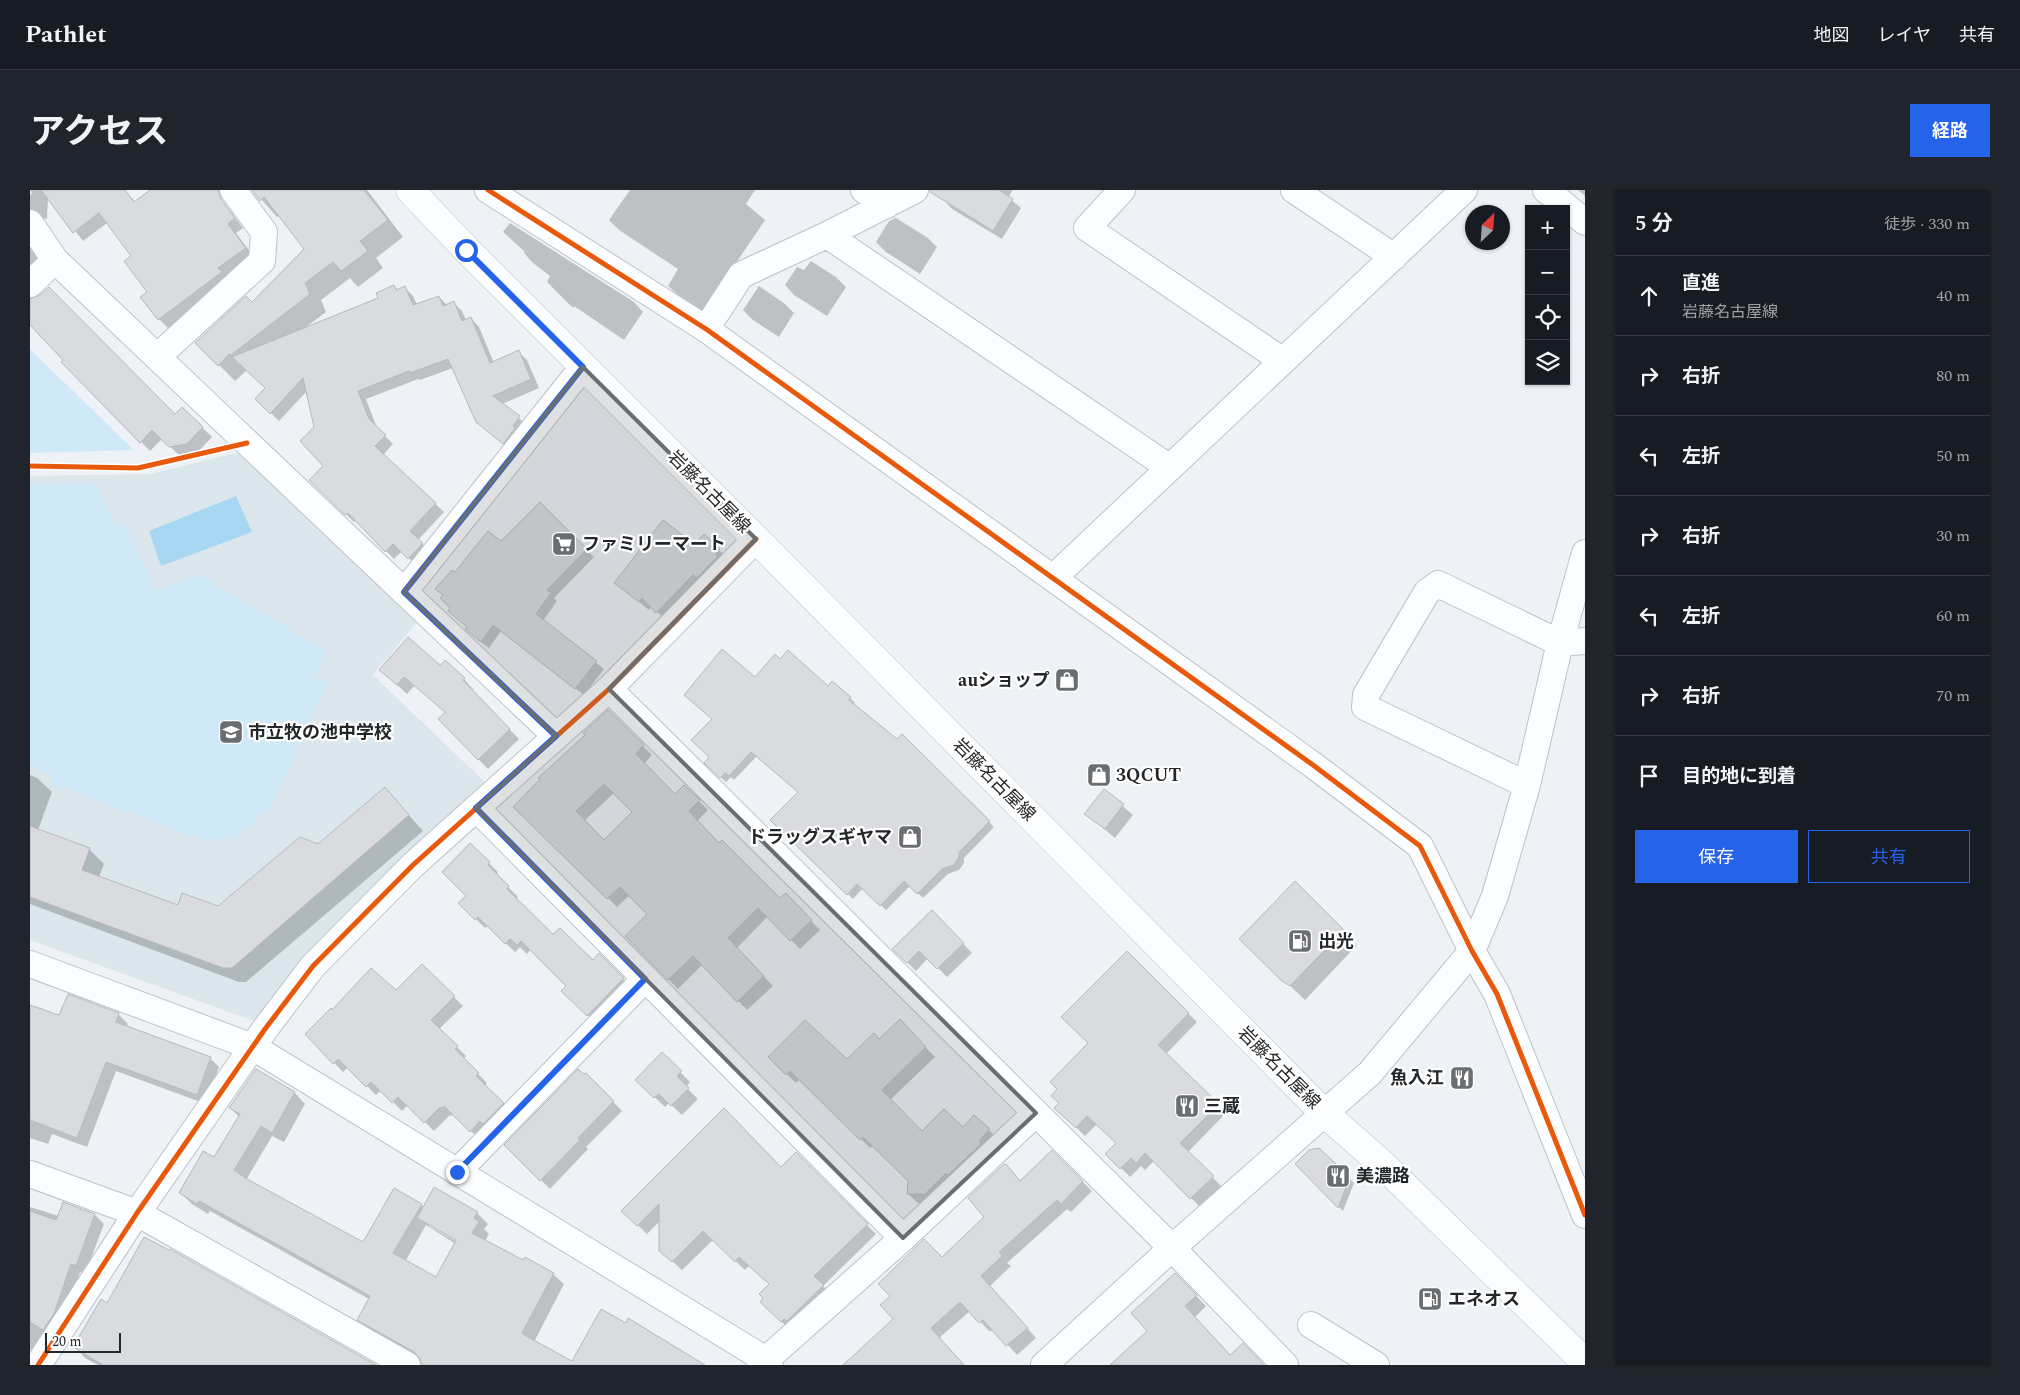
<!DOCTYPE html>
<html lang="ja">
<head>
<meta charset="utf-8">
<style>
	body { margin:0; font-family:Spectral,"Noto Sans JP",serif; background:#20242c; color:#f1f3f6 }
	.controls { position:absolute; right:15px; top:15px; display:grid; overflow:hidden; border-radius:0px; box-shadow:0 1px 4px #0004 }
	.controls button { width:45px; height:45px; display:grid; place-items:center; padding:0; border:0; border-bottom:1px solid #363941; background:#171b24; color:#f1f3f6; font:25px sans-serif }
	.compass { position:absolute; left:1435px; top:15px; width:45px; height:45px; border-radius:50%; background:#171b24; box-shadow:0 1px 4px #0004; rotate:25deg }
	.scale { position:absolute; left:15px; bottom:12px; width:76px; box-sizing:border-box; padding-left:5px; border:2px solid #242729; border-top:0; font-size:14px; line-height:18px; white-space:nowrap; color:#242729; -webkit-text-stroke:4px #fff; paint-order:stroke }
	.stop { position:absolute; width:15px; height:15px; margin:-11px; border:4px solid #2563eb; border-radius:50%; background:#fff }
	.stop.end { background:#2563eb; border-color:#fff; box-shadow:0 1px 5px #0008 }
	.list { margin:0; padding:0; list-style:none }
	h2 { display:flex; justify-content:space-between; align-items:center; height:65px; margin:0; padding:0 20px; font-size:21px }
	h2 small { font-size:16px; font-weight:400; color:#9ea1a6 }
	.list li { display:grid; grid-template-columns:32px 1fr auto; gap:15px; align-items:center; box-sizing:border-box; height:80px; padding:0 20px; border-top:1px solid #363941 }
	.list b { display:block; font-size:19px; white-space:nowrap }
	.list p { margin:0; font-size:16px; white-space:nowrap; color:#9ea1a6 }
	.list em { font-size:16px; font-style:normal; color:#9ea1a6 }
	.actions { display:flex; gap:10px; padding:15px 20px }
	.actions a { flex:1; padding:11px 0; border:1px solid #2563eb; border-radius:0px; text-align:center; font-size:18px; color:#2563eb }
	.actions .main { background:#2563eb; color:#fff }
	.icon { flex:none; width:28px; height:28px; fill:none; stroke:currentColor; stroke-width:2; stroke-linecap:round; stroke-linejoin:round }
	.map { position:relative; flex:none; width:1555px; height:1175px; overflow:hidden; border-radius:0px }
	header { display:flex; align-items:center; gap:30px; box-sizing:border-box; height:70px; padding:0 25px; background:#171b24; border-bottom:1px solid #363941 }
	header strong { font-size:24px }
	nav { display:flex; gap:28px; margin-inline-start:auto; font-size:18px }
	.intro { display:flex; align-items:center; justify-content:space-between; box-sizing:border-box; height:120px; padding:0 30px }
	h1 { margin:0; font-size:35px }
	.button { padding:12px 22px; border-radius:0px; background:#2563eb; color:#fff; font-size:18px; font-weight:700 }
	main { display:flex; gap:30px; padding:0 30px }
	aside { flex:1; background:#171b24; border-radius:0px; box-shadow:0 1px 4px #0004 }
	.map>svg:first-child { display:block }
	.built { fill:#dbe6ed }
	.green { fill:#d0e9f9 }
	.water { fill:#a8d7f3 }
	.shadow { fill:#0003; fill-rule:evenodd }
	.building { fill:#d9dbde; stroke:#b6babc; fill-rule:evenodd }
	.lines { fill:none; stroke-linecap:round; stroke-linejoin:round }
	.minor-casing { stroke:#bec2c4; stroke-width:28 }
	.major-casing { stroke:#bec2c4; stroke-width:29 }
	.minor { stroke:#fcfdfe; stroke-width:26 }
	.major { stroke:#fcfdfe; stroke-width:28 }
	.cycleway-casing { stroke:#fff; stroke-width:8 }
	.cycleway { stroke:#e8590c; stroke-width:5 }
	.route { stroke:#2563eb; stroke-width:6 }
	.marked { fill:#6b6e71; fill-opacity:0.2; stroke:#6b6e71; stroke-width:4; stroke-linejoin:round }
	.labels { text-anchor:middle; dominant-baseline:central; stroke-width:4.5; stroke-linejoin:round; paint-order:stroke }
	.street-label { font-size:18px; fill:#242729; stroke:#fff }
	.poi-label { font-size:18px; font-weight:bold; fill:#242729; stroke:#fff; text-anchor:start }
</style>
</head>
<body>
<header>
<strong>Pathlet</strong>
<nav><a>地図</a><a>レイヤ</a><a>共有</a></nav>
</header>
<div class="intro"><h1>アクセス</h1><a class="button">経路</a></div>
<main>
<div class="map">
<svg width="1555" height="1175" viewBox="0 0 1555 1175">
	<rect width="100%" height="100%" fill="#eef2f6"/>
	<path class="built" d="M206 263 220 267 388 431 343 485 461 598 230 830H221L0 750V286L120 284Z"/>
	<path class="green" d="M0 159 104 260 0 263Z
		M65 293 86 335 95 333 126 399 170 385 296 461 285 486 297 492 241 617 206 648 172 650 21 593 24 585 0 575V294Z"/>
	<path class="water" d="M206 306 222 342 131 376 119 341Z"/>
	<path class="shadow" d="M0 0H95L106 13 122 0H168L192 13 201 22 213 38 206 43 224 67 200 92 138 138 129 129 103 66 77 33 53 51 18 7 17 29 9 27 0 30V5L2 3Z
		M223 0H337L373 47 346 68 353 78 328 97 320 88 291 110 296 122 276 137 349 108 364 96 368 100 374 97 383 106 387 115 409 107 417 115 424 113 432 121 436 130 441 128 449 137 464 173 488 162 497 170 509 198 472 214 497 235 482 261 447 232 423 178 390 190 388 189 336 209 347 238 363 254 353 265 414 322 388 350 401 362 387 376 372 361 364 369 326 330 324 332 281 290 295 276 277 201 249 231 226 209 237 198 217 180 205 191 167 153 222 114 276 59 250 25 247 27Z
		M600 0H725L716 14 735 30 673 122 648 105 638 96 648 79 589 40 579 30Z
		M920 0H983L978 7 991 18 972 49 922 19 914 10Z
		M1548 0H1555V6Z
		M866 28 898 48 907 57 890 84 856 62 846 52 859 31Z
		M480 33 604 112 613 122 594 150 544 116 543 118 517 92 520 86 503 73 494 63 495 62 473 42Z
		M0 57 14 78 0 91Z
		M781 71 806 87 816 97 797 126 764 105 755 95 767 77 774 80Z
		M729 96 755 114 764 123 749 147 723 130 713 120Z
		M4 110 145 226 152 218 182 247 167 263 150 266 132 249 120 261 33 172 35 170 0 133V112Z
		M510 314 564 367 524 408 527 411 513 431 574 479 554 505 471 441 459 458 448 450 440 442 425 384 471 353Z
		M664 356 689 360 698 369 636 431 622 416 619 420 586 393Z
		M410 476 434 489 443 499 442 501 489 549 458 579 409 530 416 523 385 495 377 504 351 480Z
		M725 488 798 498 820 508 825 513 823 515 868 550 872 546 964 637 934 668V673L929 680 918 684 893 708 880 696 856 720 833 698 823 709 742 630 769 602 727 566 704 590 701 587 696 592 676 573Z
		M578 522 622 565 614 574 645 606 654 596 678 620 667 631 690 654 750 710 756 705 790 740 770 759 738 726 707 758 743 796 717 820 673 774 648 799 596 746 619 725 600 705 587 717 485 617ZM584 603 603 622 574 651 554 631Z
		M0 585 7 588 22 602 8 640 59 659 74 674 69 687 148 716 188 718 288 655 355 598 393 641 216 792H209L0 714Z
		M1074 600 1103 625 1085 648 1056 624Z
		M440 655 468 682 466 685 488 707 486 709 523 746 563 772 569 765 602 798 567 834 533 801 538 796 501 759 497 764 490 757 485 762 458 736 455 738 430 713 438 706Z
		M1265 693 1327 755 1275 810 1211 749Z
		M902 721 942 763 917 787 898 768 886 781 864 759Z
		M1097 763 1167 832 1136 864 1196 923 1158 962 1191 996 1170 1017 1124 971 1115 980 1111 976 1100 987 1077 964 1087 954 1067 934 1055 946 1026 918 1030 914 1060 853Z
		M392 775 433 816 409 839 436 866 433 869 457 893 455 896 482 922 450 950 424 924 421 926 420 925 404 941 378 915 372 921 351 900 346 905 318 877 313 882 276 844 302 821 366 802Z
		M0 817 30 827 88 824 98 834 96 837 180 868 189 877 176 914 86 881 57 957 22 944 18 954 0 948Z
		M870 831 905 867 860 910 892 943 933 938 959 940 968 949 904 1013H888L878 1004 879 991 843 955 840 958 770 889 766 893 739 867 817 870 849 850Z
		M632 864 660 892 656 897 668 909 652 925 639 913 635 917 607 890Z
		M556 884 592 921 556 957 558 959 520 999 476 955Z
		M265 903 275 914 254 952 242 946 216 990 333 1054 391 1015 394 1017 447 1023 458 1034 454 1039 459 1044 455 1051 494 1071 523 1084 534 1094 504 1152 543 1173 673 1175H393L392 1170 339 1140 328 1129 339 1109 180 1021 178 1024 162 1014 151 1003 185 968 209 927 200 917ZM399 1033 432 1052 431 1054 399 1036ZM396 1035 426 1054 406 1089 375 1072Z
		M1288 959 1324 993 1313 1021 1266 974Z
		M1022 961 1062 1001 1041 1022 1037 1019 977 1073 981 1076 960 1096 1006 1148 987 1165 963 1139 960 1142 940 1121 909 1148 934 1175H815L864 1129 912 1069 955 1027 976 976 991 992Z
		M766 964 846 1044 793 1096 802 1105 761 1141 731 1112 740 1095 719 1076 715 1080 683 1050 652 1080 630 1060V1031L617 1044 593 1021 751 979Z
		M34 1014 65 1025 74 1034 55 1084 50 1082 33 1133 13 1163 0 1159V1017L29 1026Z
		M1145 1084 1176 1116 1165 1127 1201 1166 1233 1175H1087L1119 1141Z
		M78 1115 344 1175H68L55 1168 45 1157Z"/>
	<path class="building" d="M11 0H95L104 12 120 0H188L191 9 205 28 198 34 216 58 188 78 192 82 128 130 110 107 117 102 94 71 101 66 69 23 43 43Z
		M222 0H334L358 30 330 51 338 61 311 81 303 72 275 93 280 104 201 165 199 164 188 176 165 153 216 106 222 112 274 59 234 7 230 11Z
		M900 0H969L983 9 963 41 900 2Z
		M364 95 366 100 375 96 383 115 409 106 413 116 424 111 432 131 441 127 460 173 489 160 501 189 463 206 490 226 483 236 485 238 473 254 446 232 418 169 380 183 379 181 328 201 339 229 356 245 345 256 406 313 380 341 393 353 378 369 363 354 355 362 318 323 315 325 279 290 293 276 270 251 284 237 273 188 240 224 225 209 235 198 202 167 348 108 346 103Z
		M19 97 145 224 152 217 173 237 157 254 139 257 122 240 110 253 31 172 33 170 0 135V109L10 105Z
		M510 312 557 359 517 400 521 403 506 424 567 471 545 499 463 435 451 452 435 439 437 437 418 421 420 418 410 408 413 405 405 399 422 380 425 382 458 341 471 351Z
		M633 330 664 354 674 344 690 359 685 364 688 366 667 388 663 385 626 423 612 408 609 412 584 393Z
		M378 447 410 475 415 470 435 488 433 490 480 539 448 570 408 529 415 522 374 487 367 495 349 480Z
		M692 459 725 487 745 464 750 469 758 460 798 496 802 491 821 507 819 510 867 549 872 544 960 631 929 662V667L924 675 912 679 887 704 874 691 850 716 827 694 817 705 740 630 768 602 721 562 699 586 695 583 690 588 674 573 679 567 661 550 682 529 654 505Z
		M578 520 614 555 606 564 645 604 654 595 670 610 659 621 689 653 692 650 750 708 756 703 782 730 760 751 728 718 698 748 734 786 707 812 663 766 638 790 595 746 617 724 590 697 577 709 483 617 510 589 508 588 555 545 553 543ZM574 594 602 622 574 650 546 621Z
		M355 597 379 625 202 778H193L185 775 0 707V636L60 658 52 680 148 715 152 703 188 716 270 647 288 654Z
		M1074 599 1094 614 1075 639 1054 624Z
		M440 653 460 672 458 675 479 696 477 699 523 744 530 738 563 770 569 763 594 788 557 826 531 801 536 796 491 751 487 755 480 749 475 754 448 727 445 730 428 713 436 706 412 682Z
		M1265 691 1314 740 1260 796 1252 791 1209 749Z
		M902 720 934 753 907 779 889 761 877 773 862 759Z
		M1097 761 1159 823 1128 855 1189 914 1150 953 1184 986 1160 1009 1115 963 1106 973 1101 968 1090 979 1075 964 1086 953 1057 926 1046 938 1024 918 1029 913 1021 906 1027 899 1020 892 1058 853 1031 827Z
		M392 774 425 806 401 830 428 856 425 859 449 883 446 886 474 913 453 934 450 931 440 942 414 916 412 918 410 917 394 933 368 907 362 913 341 892 336 897 308 869 303 874 275 844 301 818 302 820 341 778 366 800Z
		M38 804 89 823 86 832 181 867 167 905 76 872 47 948 0 930V815L29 825Z
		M870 829 896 857 852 900 892 941 914 919 933 937 944 925 960 939 949 951 951 954 918 985 916 983 895 1004H877L878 991 833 947 830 950 760 881 756 885 738 867 775 830 817 869 844 843 849 849Z
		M632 862 652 881 647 886 659 898 641 916 629 904 624 908 605 890Z
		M226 879 265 902 242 943 231 936 204 980 217 989 333 1052 364 998 392 1014 363 1063 406 1087 426 1050 387 1028 404 997 448 1022 444 1028 449 1032 442 1043 493 1070 495 1067 524 1083 492 1143 496 1146 542 1171 571 1119 596 1133 598 1128 675 1175H392L390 1168 384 1162 327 1130 340 1106 169 1011 167 1014 149 1003 173 961 184 967 210 924 199 918Z
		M548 879 554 884 556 883 584 911 548 948 550 950 510 991 474 955Z
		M694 918 751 977 766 962 838 1034 784 1086 794 1095 757 1131 754 1129 751 1132 730 1112 733 1108 729 1104 739 1094 709 1067 705 1072 673 1041 642 1072 629 1061V1014L607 1036 591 1021Z
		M1289 958 1320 987 1308 1018 1265 974 1279 960Z
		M1022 960 1053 991 1031 1014 1027 1010 969 1062 972 1066 951 1086 998 1138 976 1156 953 1130 949 1133 930 1112 901 1138 934 1175H813L863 1129 850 1115 860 1106 848 1094 894 1049 912 1067 954 1027 938 1008 973 975 976 974 990 991Z
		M33 1012 65 1024 46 1076 41 1074 24 1124 13 1140 0 1132V1021L26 1030Z
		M114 1047 139 1060 140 1059 346 1175H73L43 1157 71 1109 77 1113Z
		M1145 1083 1167 1105 1155 1116 1200 1165 1213 1153 1234 1175H1080L1117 1141 1101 1123Z"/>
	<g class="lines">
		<defs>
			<path id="minor" d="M458 0 676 139 1283 575 1390 656 1442 761 1467 804 1555 1025
				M834 0 857 15
				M1092 0 1057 38 1253 171
				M1264 0 1364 67
				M1516 0 1555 32
				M0 33 25 70 526 546
				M797 45 1140 278
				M0 94 25 70
				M676 139 711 85 797 45 885 0
				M127 167 232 71 234 42 203 0
				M1023 388 1434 0
				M374 402 553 177
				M579 499 1142 1058 1255 1175
				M1497 595 1335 517 1336 505 1397 402 1408 394 1530 453 1555 451
				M446 618 873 1048
				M0 774 223 857 736 1170 740 1175
				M427 982 615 789
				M0 984 107 1023 377 1175
				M1281 1135 1346 1175
				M8 1175 107 1023 235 839 283 776 383 675 579 499 726 349
				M730 1175 873 1048 1006 923
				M1014 1175 1142 1058 1340 883 1442 761 1465 706 1497 595 1530 453 1555 363"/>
			<path id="major" d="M380 0 437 60 726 349 1293 922 1349 971 1555 1172"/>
		</defs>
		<use href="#minor" class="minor-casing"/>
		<use href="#major" class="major-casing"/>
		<use href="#minor" class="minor"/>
		<use href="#major" class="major"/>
		<defs>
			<path id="cycleway" d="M458 0 676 139 1283 575 1390 656 1442 761 1467 804 1555 1025
				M0 276 108 278 217 253
				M8 1175 107 1023 235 839 283 776 383 675 579 499 726 349"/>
		</defs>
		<use href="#cycleway" class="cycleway-casing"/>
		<use href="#cycleway" class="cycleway"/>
	</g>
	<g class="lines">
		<path class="route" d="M427 982 615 789 446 618 526 546 374 402 553 177 436 60"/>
	</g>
	<path class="marked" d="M553 177 726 349 579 499 1006 923 873 1048 446 618 526 546 374 402Z"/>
	<defs>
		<symbol id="supermarket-square" viewBox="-11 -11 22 22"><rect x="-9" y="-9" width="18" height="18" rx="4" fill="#6b6e71" stroke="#fff"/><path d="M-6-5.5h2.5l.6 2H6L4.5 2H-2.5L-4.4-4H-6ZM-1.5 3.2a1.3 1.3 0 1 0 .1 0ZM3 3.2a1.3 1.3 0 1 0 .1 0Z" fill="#fff"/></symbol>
		<symbol id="shop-square" viewBox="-11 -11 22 22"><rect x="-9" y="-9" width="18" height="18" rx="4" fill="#6b6e71" stroke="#fff"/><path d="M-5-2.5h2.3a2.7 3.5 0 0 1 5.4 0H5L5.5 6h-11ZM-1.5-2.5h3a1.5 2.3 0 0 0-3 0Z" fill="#fff"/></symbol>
		<symbol id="school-square" viewBox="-11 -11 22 22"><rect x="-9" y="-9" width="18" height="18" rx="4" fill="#6b6e71" stroke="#fff"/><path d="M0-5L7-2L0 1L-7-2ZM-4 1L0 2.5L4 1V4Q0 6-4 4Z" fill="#fff"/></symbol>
		<symbol id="fuel-square" viewBox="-11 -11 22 22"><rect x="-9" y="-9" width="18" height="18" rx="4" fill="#6b6e71" stroke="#fff"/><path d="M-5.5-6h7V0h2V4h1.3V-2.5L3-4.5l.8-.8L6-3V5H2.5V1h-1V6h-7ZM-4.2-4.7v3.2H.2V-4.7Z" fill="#fff"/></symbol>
		<symbol id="restaurant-square" viewBox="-11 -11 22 22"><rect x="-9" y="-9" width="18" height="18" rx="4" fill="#6b6e71" stroke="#fff"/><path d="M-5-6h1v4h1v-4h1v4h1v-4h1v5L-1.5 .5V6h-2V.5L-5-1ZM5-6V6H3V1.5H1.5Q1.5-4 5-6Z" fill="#fff"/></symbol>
	</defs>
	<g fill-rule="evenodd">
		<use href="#supermarket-square" x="520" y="340" width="28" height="28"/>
		<use href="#shop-square" x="1023" y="476" width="28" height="28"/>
		<use href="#school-square" x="187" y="528" width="28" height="28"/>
		<use href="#shop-square" x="1055" y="571" width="28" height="28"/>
		<use href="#shop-square" x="866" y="633" width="28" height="28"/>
		<use href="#fuel-square" x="1256" y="737" width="28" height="28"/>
		<use href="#restaurant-square" x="1418" y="874" width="28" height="28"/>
		<use href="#restaurant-square" x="1143" y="902" width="28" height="28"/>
		<use href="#restaurant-square" x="1294" y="972" width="28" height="28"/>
		<use href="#fuel-square" x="1386" y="1095" width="28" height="28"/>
	</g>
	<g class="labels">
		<g class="street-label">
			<text transform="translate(679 302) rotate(45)">岩藤名古屋線</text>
			<text transform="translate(964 590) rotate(45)">岩藤名古屋線</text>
			<text transform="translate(1249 878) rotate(45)">岩藤名古屋線</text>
		</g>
		<g class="poi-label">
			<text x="552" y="354">ファミリーマート</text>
			<text x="1020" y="490" text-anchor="end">auショップ</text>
			<text x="218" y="542">市立牧の池中学校</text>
			<text x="1086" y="585">3QCUT</text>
			<text x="862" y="647" text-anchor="end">ドラッグスギヤマ</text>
			<text x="1288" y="751">出光</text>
			<text x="1414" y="888" text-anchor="end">魚入江</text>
			<text x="1174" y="916">三蔵</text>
			<text x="1326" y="986">美濃路</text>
			<text x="1418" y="1109">エネオス</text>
		</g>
	</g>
</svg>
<div class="controls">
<button>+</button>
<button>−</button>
<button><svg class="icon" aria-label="locate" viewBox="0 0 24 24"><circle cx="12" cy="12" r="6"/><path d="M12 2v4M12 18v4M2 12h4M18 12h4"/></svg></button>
<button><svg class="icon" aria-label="layers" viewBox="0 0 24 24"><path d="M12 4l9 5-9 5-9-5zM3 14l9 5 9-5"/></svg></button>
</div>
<svg class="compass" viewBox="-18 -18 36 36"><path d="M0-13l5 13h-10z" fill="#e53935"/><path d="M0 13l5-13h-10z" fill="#9ea1a6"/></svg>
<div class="scale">20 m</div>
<div class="stop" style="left:436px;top:60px"></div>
<div class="stop end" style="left:427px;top:982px"></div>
</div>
<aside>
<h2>5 分<small>徒歩 · 330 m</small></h2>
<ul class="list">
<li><svg class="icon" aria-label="ahead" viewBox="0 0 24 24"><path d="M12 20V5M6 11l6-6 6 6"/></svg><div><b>直進</b><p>岩藤名古屋線</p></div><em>40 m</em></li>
<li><svg class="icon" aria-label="right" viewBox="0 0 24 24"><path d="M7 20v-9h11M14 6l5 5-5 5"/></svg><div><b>右折</b></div><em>80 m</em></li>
<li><svg class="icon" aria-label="left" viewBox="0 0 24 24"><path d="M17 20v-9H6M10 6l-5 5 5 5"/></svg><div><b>左折</b></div><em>50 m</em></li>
<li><svg class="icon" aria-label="right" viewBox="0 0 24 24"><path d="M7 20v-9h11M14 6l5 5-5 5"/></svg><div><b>右折</b></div><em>30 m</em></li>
<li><svg class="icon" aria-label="left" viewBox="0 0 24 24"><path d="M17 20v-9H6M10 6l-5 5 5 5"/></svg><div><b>左折</b></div><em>60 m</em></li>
<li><svg class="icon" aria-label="right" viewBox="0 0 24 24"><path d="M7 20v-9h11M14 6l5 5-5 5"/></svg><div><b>右折</b></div><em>70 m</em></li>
<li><svg class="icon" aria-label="arrive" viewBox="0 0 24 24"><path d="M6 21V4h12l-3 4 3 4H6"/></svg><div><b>目的地に到着</b></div></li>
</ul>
<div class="actions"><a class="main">保存</a><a>共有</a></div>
</aside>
</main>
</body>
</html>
